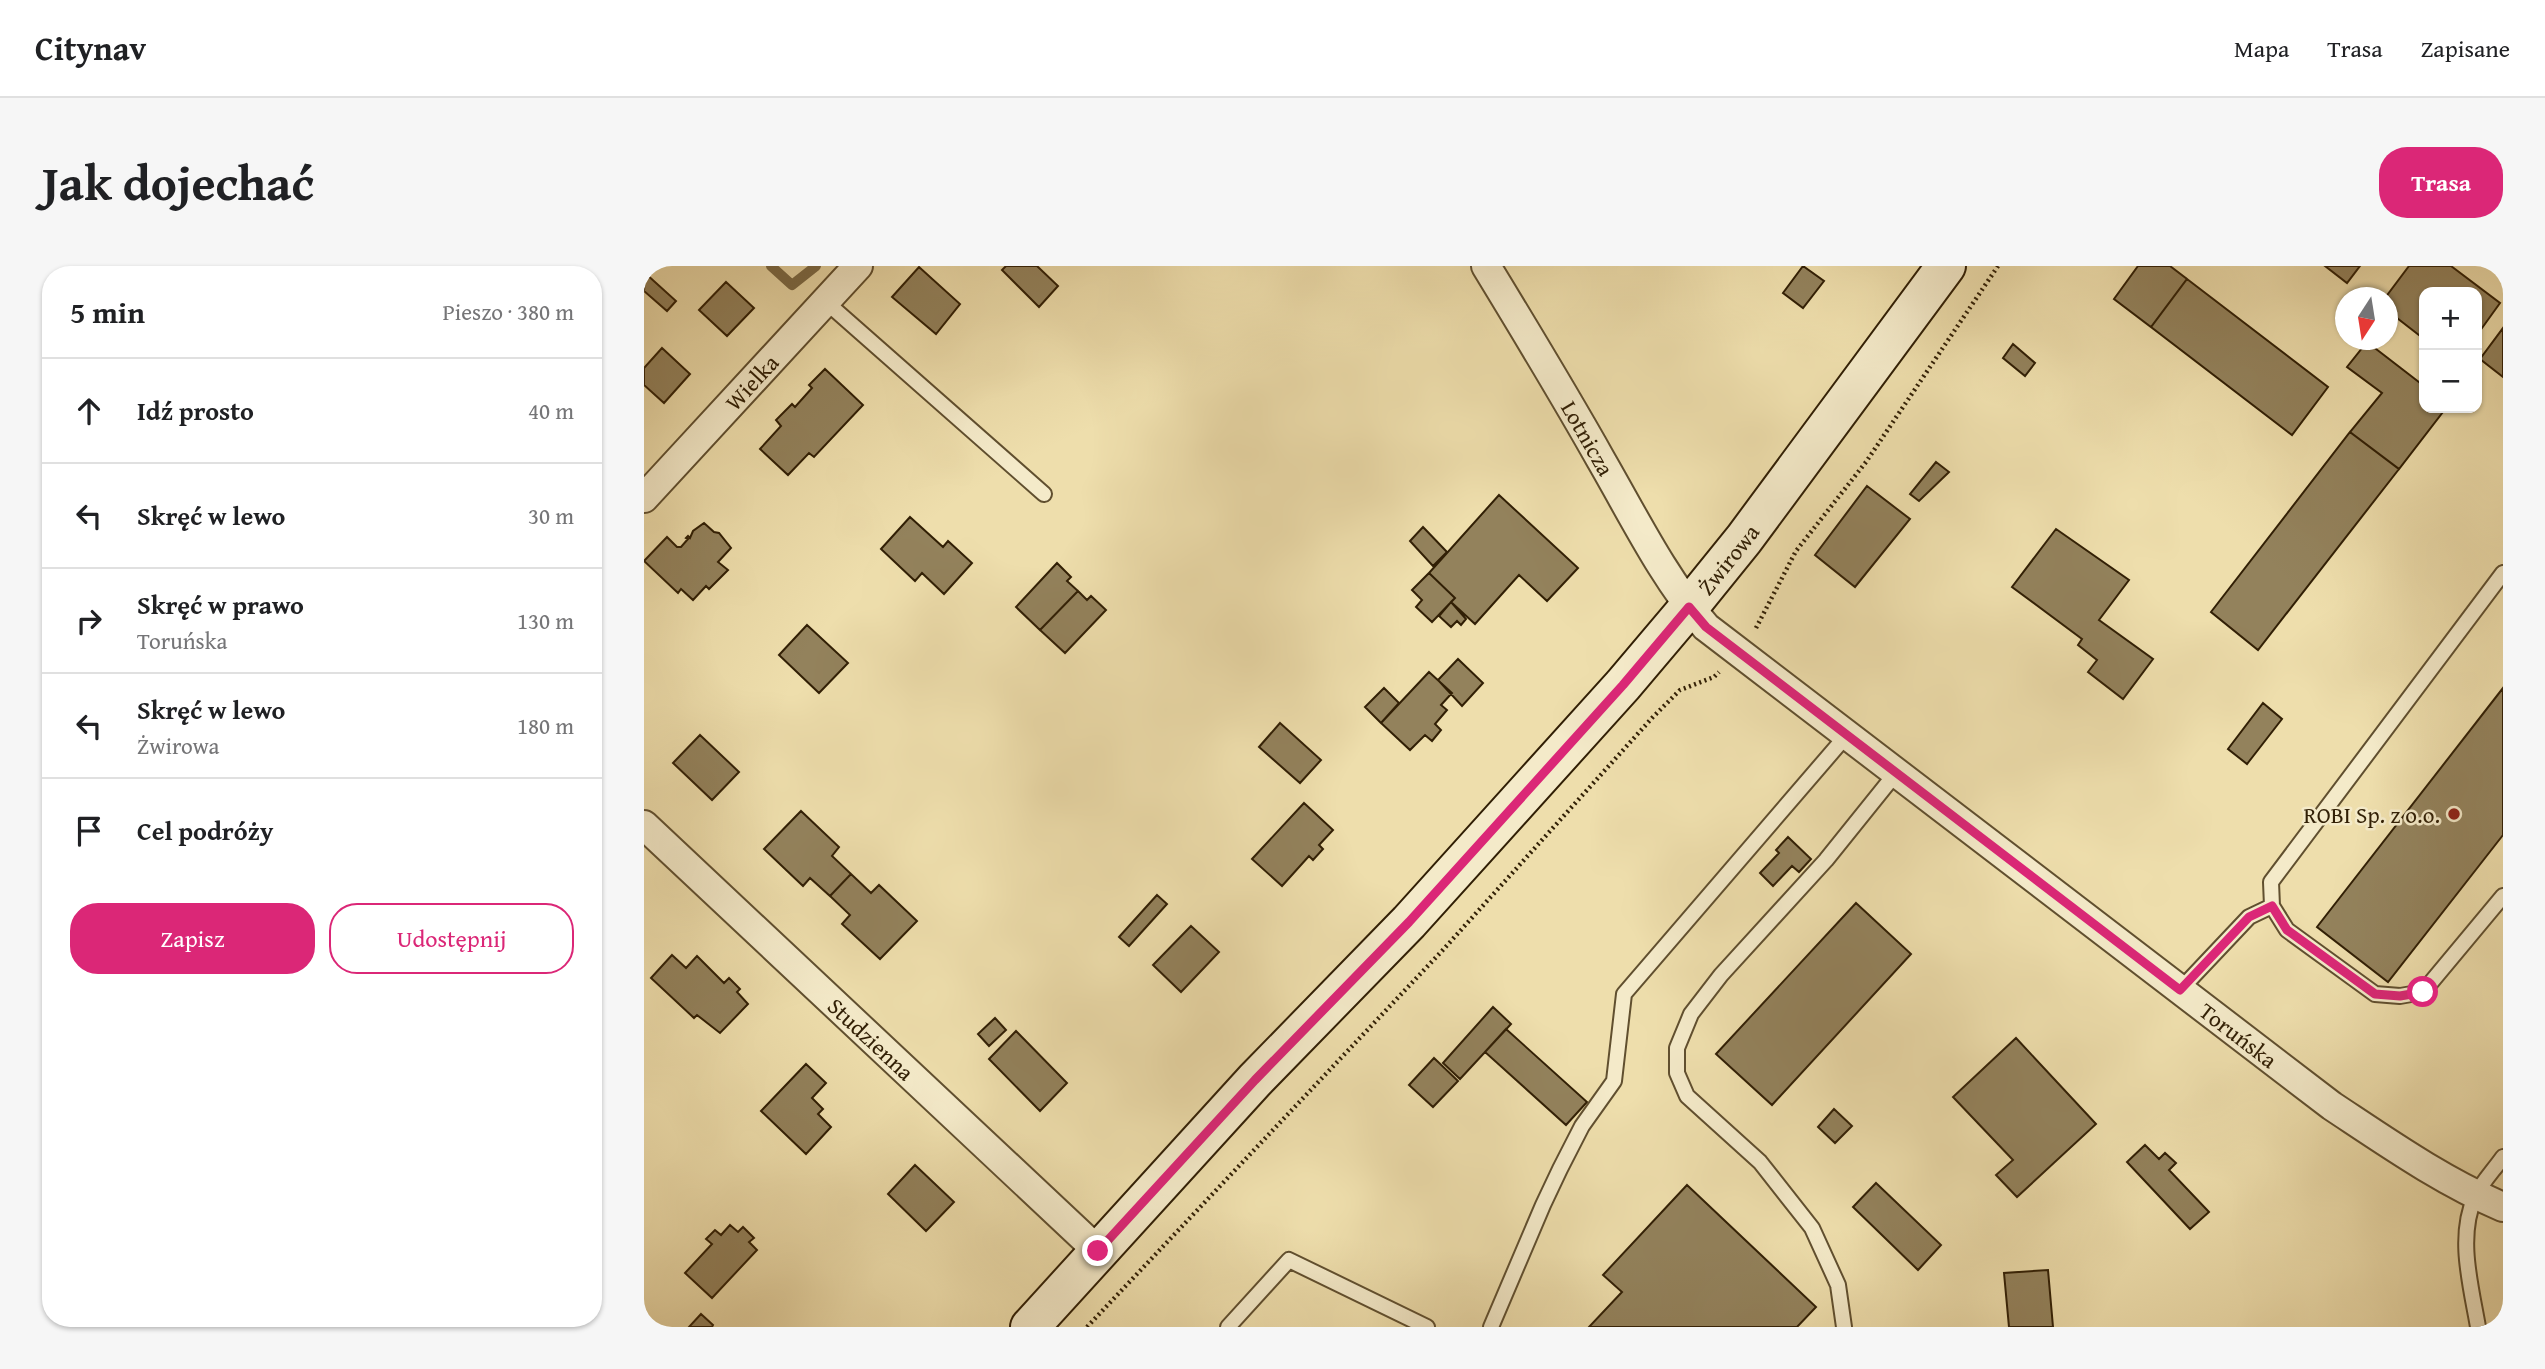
<!DOCTYPE html>
<html lang="pl">
<head>
<meta charset="utf-8">
<style>
	body { margin:0; font-family:"Gentium Book Plus",serif; background:#f6f6f6; color:#202124 }
	.controls { position:absolute; right:21px; top:21px; display:grid; overflow:hidden; border-radius:14px; box-shadow:0 2px 5px #0004 }
	.controls button { width:63px; height:63px; display:grid; place-items:center; padding:0; border:0; border-bottom:2px solid #e0e0e0; background:#fff; color:#202124; font:35px sans-serif }
	.compass { position:absolute; left:1691px; top:21px; width:63px; height:63px; border-radius:50%; background:#fff; box-shadow:0 2px 5px #0004; rotate:192deg }
	.stop { position:absolute; width:21px; height:21px; margin:-16px; border:5px solid #db2777; border-radius:50%; background:#fff }
	.stop.end { background:#db2777; border-color:#fff; box-shadow:0 2px 7px #0008 }
	.list { margin:0; padding:0; list-style:none }
	h2 { display:flex; justify-content:space-between; align-items:center; height:91px; margin:0; padding:0 28px; font-size:30px }
	h2 small { font-size:23px; font-weight:400; color:#757577 }
	.list li { display:grid; grid-template-columns:46px 1fr auto; gap:21px; align-items:center; box-sizing:border-box; height:105px; padding:0 28px; border-top:2px solid #e0e0e0 }
	.list b { display:block; font-size:26px; white-space:nowrap }
	.list p { margin:0; font-size:23px; white-space:nowrap; color:#757577 }
	.list em { font-size:23px; font-style:normal; color:#757577 }
	.actions { display:flex; gap:14px; padding:21px 28px }
	.actions a { flex:1; padding:16px 0; border:2px solid #db2777; border-radius:28px; text-align:center; font-size:24px; color:#db2777 }
	.actions .main { background:#db2777; color:#fff }
	.icon { flex:none; width:38px; height:38px; fill:none; stroke:currentColor; stroke-width:2; stroke-linecap:round; stroke-linejoin:round }
	.map { position:relative; flex:none; width:1859px; height:1061px; overflow:hidden; border-radius:28px }
	header { display:flex; align-items:center; gap:42px; box-sizing:border-box; height:98px; padding:0 35px; background:#fff; border-bottom:2px solid #e0e0e0 }
	header strong { font-size:33px }
	nav { display:flex; gap:38px; margin-inline-start:auto; font-size:24px }
	.intro { display:flex; align-items:center; justify-content:space-between; box-sizing:border-box; height:168px; padding:0 42px }
	h1 { margin:0; font-size:49px }
	.button { padding:18px 32px; border-radius:28px; background:#db2777; color:#fff; font-size:24px; font-weight:700 }
	main { display:flex; gap:42px; padding:0 42px }
	aside { flex:1; background:#fff; border-radius:28px; box-shadow:0 2px 5px #0004 }
	.map>svg:first-child { display:block }
	.lines { fill:none; stroke-linecap:round; stroke-linejoin:round }
	.stream { stroke:#7c6b47; stroke-width:10 }
	.building { fill:#93825c; stroke:#311f05; stroke-width:2 }
	.lane-casing { stroke:#604f2f; stroke-width:18 }
	.street-casing { stroke:#604f2f; stroke-width:32 }
	.secondary-casing { stroke:#311f05; stroke-width:42 }
	.path { stroke:#311f05; stroke-width:4.5; stroke-dasharray:2 3.5; stroke-linecap:butt }
	.lane { stroke:#f4eac9; stroke-width:14 }
	.street { stroke:#f4eac9; stroke-width:28 }
	.secondary { stroke:#f4eac9; stroke-width:38 }
	.route { stroke:#db2777; stroke-width:9 }
	.poi-dot { fill:#8f2418; stroke:#f4eac9; stroke-width:2.5 }
	.labels { text-anchor:middle; dominant-baseline:central; stroke-width:5; stroke-linejoin:round; paint-order:stroke }
	.street-label { font-size:23px; fill:#311f05; stroke:#f4eac9 }
	.poi-label { font-size:23px; fill:#311f05; stroke:#f4eac9; text-anchor:end }
</style>
</head>
<body>
<header>
<strong>Citynav</strong>
<nav><a>Mapa</a><a>Trasa</a><a>Zapisane</a></nav>
</header>
<div class="intro"><h1>Jak dojechać</h1><a class="button">Trasa</a></div>
<main>
<aside>
<h2>5 min<small>Pieszo · 380 m</small></h2>
<ul class="list">
<li><svg class="icon" aria-label="ahead" viewBox="0 0 24 24"><path d="M12 20V5M6 11l6-6 6 6"/></svg><div><b>Idź prosto</b></div><em>40 m</em></li>
<li><svg class="icon" aria-label="left" viewBox="0 0 24 24"><path d="M17 20v-9H6M10 6l-5 5 5 5"/></svg><div><b>Skręć w lewo</b></div><em>30 m</em></li>
<li><svg class="icon" aria-label="right" viewBox="0 0 24 24"><path d="M7 20v-9h11M14 6l5 5-5 5"/></svg><div><b>Skręć w prawo</b><p>Toruńska</p></div><em>130 m</em></li>
<li><svg class="icon" aria-label="left" viewBox="0 0 24 24"><path d="M17 20v-9H6M10 6l-5 5 5 5"/></svg><div><b>Skręć w lewo</b><p>Żwirowa</p></div><em>180 m</em></li>
<li><svg class="icon" aria-label="arrive" viewBox="0 0 24 24"><path d="M6 21V4h12l-3 4 3 4H6"/></svg><div><b>Cel podróży</b></div></li>
</ul>
<div class="actions"><a class="main">Zapisz</a><a>Udostępnij</a></div>
</aside>
<div class="map">
<svg width="1859" height="1061" viewBox="0 0 1859 1061">
	<rect width="100%" height="100%" fill="#eedeac"/>
	<filter id="stains"><feTurbulence type="fractalNoise" baseFrequency=".00286" numOctaves="4"/><feColorMatrix values="0 0 0 0 .2 0 0 0 0 .09 0 0 0 0 .02 0 0 0 .5 -.17"/></filter>
	<radialGradient id="worn" r=".72"><stop offset=".6" stop-color="#630" stop-opacity="0"/><stop offset="1" stop-color="#630" stop-opacity=".3"/></radialGradient>
	<g class="lines">
		<path class="stream" d="M127 0 148 19 172 0"/>
	</g>
	<path class="building" d="M362 0H393L414 20 395 41 358 4Z
		M1159 0 1180 15 1159 42 1139 27Z
		M1494 0H1526L1543 13 1507 61 1470 33Z
		M1681 0H1716L1703 17Z
		M1765 0H1807L1856 37 1833 69V26H1780V73L1744 45V32H1741Z
		M275 1 316 38 292 68 248 31Z
		M1 7 32 35 23 45 0 25Z
		M1543 13 1684 121 1648 169 1507 61Z
		M82 16 110 42 83 70 55 44Z
		M1859 62V111L1836 93Z
		M1723 76 1780 120V142H1802L1755 203 1706 166 1738 127 1703 101Z
		M1369 78 1391 97 1381 110 1359 92Z
		M18 82 46 108 20 137 0 119V102Z
		M181 103 219 139 170 191 165 187 144 209 116 183 137 160 132 154 148 138 151 141 168 122 165 119Z
		M1706 166 1755 203 1614 384 1567 346Z
		M1292 196 1305 206 1275 235 1266 228Z
		M1223 220 1266 253 1211 321 1171 289Z
		M855 229 934 302 903 335 875 309 831 358 807 336 811 332 785 307Z
		M266 251 299 281 304 275 328 297 300 328 278 307 271 315 237 283Z
		M60 257 70 266 75 267 87 282 74 296 84 304 65 323 62 320 49 334 37 323 34 327 0 295 23 271 33 281H37L44 273 42 272 44 270 46 272 49 265Z
		M779 261 803 286 789 300 766 275Z
		M1412 263 1485 314 1455 354 1509 393 1479 433 1444 406 1453 394 1434 379 1438 373 1368 321Z
		M413 297 427 311 423 315 434 325 396 364 372 341Z
		M785 307 811 332 788 356 772 341 778 334 768 324Z
		M434 325 443 334 447 330 462 344 421 387 396 364Z
		M807 336 822 353 817 359 813 355 807 361 795 350Z
		M163 359 204 397 175 427 135 389Z
		M814 393 839 417 818 440 794 414Z
		M785 406 808 427 797 439 803 444 791 458 797 464 788 475 781 469 766 484 737 457Z
		M740 422 755 437 737 457 721 441Z
		M1859 422V569L1744 716 1673 661Z
		M1619 437 1638 453 1603 498 1584 483Z
		M636 457 677 494 656 517 615 481Z
		M56 469 95 506 68 534 29 497Z
		M660 537 689 564 675 579 679 583 669 594 665 590 638 620 608 593Z
		M157 545 195 581 188 590 207 608 186 630 166 612 159 620 120 583Z
		M1144 571 1167 593 1155 606 1148 600 1129 620 1116 607 1135 587 1132 584Z
		M207 608 227 627 235 619 273 655 236 693 198 658 206 649 186 630Z
		M513 629 523 638 485 680 475 671Z
		M1212 637 1267 688 1128 839 1072 788Z
		M547 660 575 686 537 726 509 699Z
		M28 689 42 702 53 690 80 717 85 712 96 723 93 726 104 738 76 767 53 749 50 752 7 712Z
		M849 741 867 758 816 813 799 797Z
		M351 752 362 764 345 780 334 768Z
		M862 763 943 836 922 859 841 786Z
		M372 765 423 817 396 845 345 793Z
		M1372 772 1452 858 1373 931 1352 909 1369 894 1309 831Z
		M790 792 814 815 789 841 765 819Z
		M162 798 182 817 168 832 179 843 174 848 187 861 162 888 117 845Z
		M1190 843 1208 860 1191 877 1174 861Z
		M1501 879 1515 893 1521 887 1532 897 1525 904 1565 946 1546 963 1483 896Z
		M271 899 310 936 282 965 244 928Z
		M1232 917 1297 979 1274 1004 1209 941Z
		M1043 919 1172 1041 1153 1061H945L978 1026 959 1009Z
		M86 959 94 966 99 961 110 972 105 976 113 984 68 1032 41 1007 68 978 62 973 71 964 77 969Z
		M1404 1004 1409 1061H1365L1360 1007Z
		M57 1048 69 1059 68 1061H45Z"/>
	<g class="lines">
		<defs>
			<path id="lane" d="M181 35 400 228
				M1859 307 1627 616 1628 640 1643 664 1731 728 1756 730 1779 726 1859 630
				M1536 724 1605 651 1628 640
				M584 1061 645 994 783 1061
				M847 1061 899 939 916 903 938 860 970 815 980 728 1202 470
				M1200 1061 1194 1019 1168 962 1116 896 1043 830 1033 807V782L1047 748 1077 709 1182 594 1252 507
				M1834 1061C1827 1020 1813 971 1831 931 1837 917 1850 904 1859 891"/>
			<g id="street">
				<path id="s1" d="M842 0C881 64 920 128 957 194 990 251 1019 311 1062 361L1688 840C1744 877 1798 915 1859 941"/>
				<path id="s2" d="M0 232 214 0"/>
				<path id="s3" d="M0 559 454 985"/>
			</g>
			<g id="secondary">
				<path id="s4" d="M386 1061 611 814 765 656 979 419 1045 341 1100 273 1302 0"/>
			</g>
		</defs>
		<use href="#lane" class="lane-casing"/>
		<use href="#street" class="street-casing"/>
		<use href="#secondary" class="secondary-casing"/>
		<path class="path" d="M1112 362 1152 285 1222 196 1354 0
			M443 1061 798 685 1008 452 1036 424 1070 411 1075 406"/>
		<use href="#lane" class="lane"/>
		<use href="#street" class="street"/>
		<use href="#secondary" class="secondary"/>
	</g>
	<g class="lines">
		<path class="route" d="M454 985 611 814 765 656 979 419 1045 341 1062 361 1536 724 1605 651 1628 640 1643 664 1731 728 1756 730 1779 726"/>
	</g>
	<circle class="poi-dot" cx="1810" cy="548" r="7"/>
	<g class="labels">
		<g class="street-label">
			<text stroke="none"><textPath href="#s2" startOffset="158">Wielka</textPath></text>
			<text stroke="none"><textPath href="#s1" startOffset="200">Lotnicza</textPath></text>
			<text stroke="none"><textPath href="#s4" startOffset="1038">Żwirowa</textPath></text>
			<text stroke="none"><textPath href="#s1" startOffset="1094">Toruńska</textPath></text>
			<text stroke="none"><textPath href="#s3" startOffset="312">Studzienna</textPath></text>
		</g>
		<g class="poi-label">
			<text x="1796" y="548">ROBI Sp. z o.o.</text>
		</g>
	</g>
	<rect width="100%" height="100%" filter="url(#stains)"/>
	<rect width="100%" height="100%" fill="url(#worn)"/>
</svg>
<div class="controls">
<button>+</button>
<button>−</button>
</div>
<svg class="compass" viewBox="-18 -18 36 36"><path d="M0-13l5 13h-10z" fill="#e53935"/><path d="M0 13l5-13h-10z" fill="#757577"/></svg>
<div class="stop" style="left:1779px;top:726px"></div>
<div class="stop end" style="left:454px;top:985px"></div>
</div>
</main>
</body>
</html>
